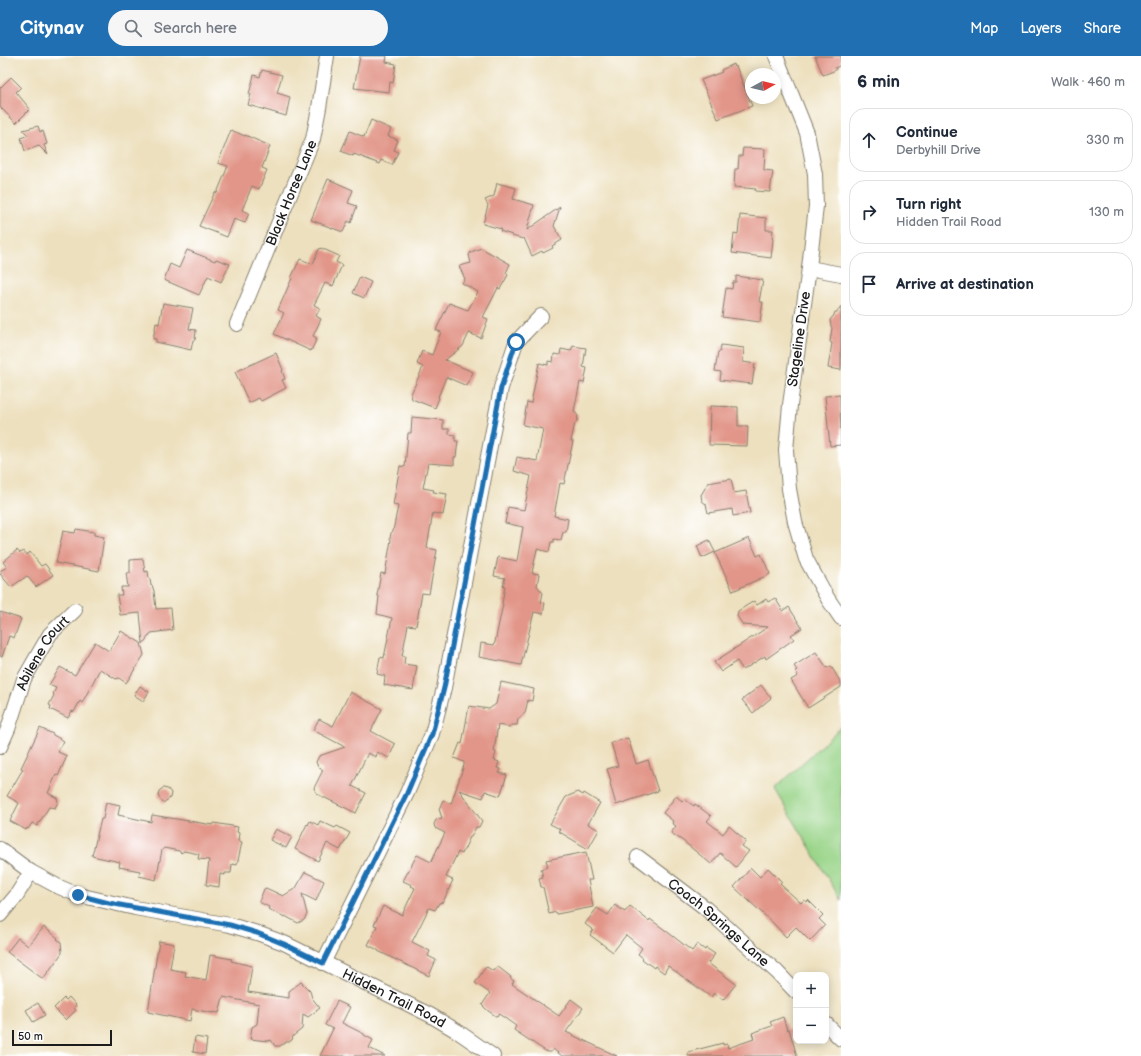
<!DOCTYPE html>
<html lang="en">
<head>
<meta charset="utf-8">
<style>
	body { margin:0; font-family:"Balsamiq Sans",sans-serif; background:#f6f6f7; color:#1f2937 }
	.controls { position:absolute; right:12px; bottom:12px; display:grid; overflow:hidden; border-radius:8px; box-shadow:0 2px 10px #0003 }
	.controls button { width:36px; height:36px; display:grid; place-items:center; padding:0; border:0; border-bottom:1px solid #e0e1e3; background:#fff; color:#1f2937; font:20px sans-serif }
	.compass { position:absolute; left:745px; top:12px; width:36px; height:36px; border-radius:50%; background:#fff; box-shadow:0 2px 10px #0003; rotate:82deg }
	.scale { position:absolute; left:12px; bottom:10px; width:100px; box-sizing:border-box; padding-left:4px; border:2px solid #1c1c1c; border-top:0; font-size:11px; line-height:14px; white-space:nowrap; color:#1c1c1c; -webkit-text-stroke:3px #fff; paint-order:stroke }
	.stop { position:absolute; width:12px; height:12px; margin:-9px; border:3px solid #1f6fb2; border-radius:50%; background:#fff }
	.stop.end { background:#1f6fb2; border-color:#fff; box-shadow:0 1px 4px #0008 }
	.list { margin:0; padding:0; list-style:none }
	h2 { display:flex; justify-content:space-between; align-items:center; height:52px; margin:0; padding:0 16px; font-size:17px }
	h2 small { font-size:13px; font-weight:400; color:#747a83 }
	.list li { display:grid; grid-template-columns:26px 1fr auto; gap:12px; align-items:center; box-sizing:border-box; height:64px; margin:0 8px 8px; padding:0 8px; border:1px solid #e0e1e3; border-radius:16px }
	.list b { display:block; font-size:15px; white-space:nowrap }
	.list p { margin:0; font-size:13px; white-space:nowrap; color:#747a83 }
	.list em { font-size:13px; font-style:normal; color:#747a83 }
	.icon { flex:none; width:22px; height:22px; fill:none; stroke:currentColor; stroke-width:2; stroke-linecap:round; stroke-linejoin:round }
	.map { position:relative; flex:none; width:841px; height:1000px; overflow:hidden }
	header { display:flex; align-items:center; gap:24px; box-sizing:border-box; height:56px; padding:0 20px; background:#1f6fb2; color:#fff }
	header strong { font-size:19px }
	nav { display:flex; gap:22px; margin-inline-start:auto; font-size:14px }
	.search { width:280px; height:36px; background:#f6f6f7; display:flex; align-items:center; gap:10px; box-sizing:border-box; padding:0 14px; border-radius:22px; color:#747a83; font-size:15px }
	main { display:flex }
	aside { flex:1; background:#fff }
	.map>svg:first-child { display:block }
	.green { fill:#99d488; stroke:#5a7852 }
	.building { fill:#e29689 }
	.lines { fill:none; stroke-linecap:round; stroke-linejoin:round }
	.minor-casing { stroke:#847e6d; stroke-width:16 }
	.minor { stroke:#fff; stroke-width:14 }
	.route { stroke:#1f6fb2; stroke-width:5 }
	.labels { text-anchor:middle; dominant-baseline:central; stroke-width:3; stroke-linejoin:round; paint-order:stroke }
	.street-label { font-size:14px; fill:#1c1c1c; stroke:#fff }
</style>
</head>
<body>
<header>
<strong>Citynav</strong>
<div class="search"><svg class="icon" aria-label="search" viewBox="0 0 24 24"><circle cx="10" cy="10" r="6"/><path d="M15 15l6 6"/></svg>Search here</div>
<nav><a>Map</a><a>Layers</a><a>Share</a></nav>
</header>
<main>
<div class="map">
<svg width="841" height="1000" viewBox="0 0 841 1000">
	<rect width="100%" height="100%" fill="#fff"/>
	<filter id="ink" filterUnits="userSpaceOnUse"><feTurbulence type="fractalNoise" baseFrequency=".025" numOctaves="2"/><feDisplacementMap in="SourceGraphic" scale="8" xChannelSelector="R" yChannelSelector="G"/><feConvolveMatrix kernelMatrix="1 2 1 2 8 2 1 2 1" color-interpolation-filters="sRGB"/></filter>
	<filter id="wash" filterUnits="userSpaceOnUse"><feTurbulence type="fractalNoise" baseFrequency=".012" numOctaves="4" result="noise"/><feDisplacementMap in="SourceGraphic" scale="16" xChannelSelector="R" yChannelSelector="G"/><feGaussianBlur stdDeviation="0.9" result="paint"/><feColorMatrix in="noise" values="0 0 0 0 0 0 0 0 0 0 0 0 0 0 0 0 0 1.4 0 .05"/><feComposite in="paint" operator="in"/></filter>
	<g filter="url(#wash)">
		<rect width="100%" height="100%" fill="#ede0be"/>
		<path class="green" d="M841 671V844L775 733Z"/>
		<g id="blocks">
			<path class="building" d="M360 0H387L386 6 396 8 393 27 390 26 389 36 354 32Z
				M815 0H841V9L835 12 836 14 823 19Z
				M734 8 735 11 736 10 752 50 718 63 701 24 722 16 721 14Z
				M262 14 282 19 277 37 290 41 286 60 248 49 251 38H249L254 19 260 21Z
				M11 21 21 31 16 36 30 53 16 67 0 51V32Z
				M371 64 391 73 388 80 398 84 394 94 398 96 392 109 381 104 380 108 354 98 353 100 341 95 350 75 364 81Z
				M38 70 40 76 43 75 47 88 44 89 48 99 39 90 25 95 21 82 28 79 23 74Z
				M231 74 245 80V79L270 90 262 112 267 114 259 133 252 130 242 154 249 157 245 167 234 163 227 181 199 170 215 136 217 137 228 110 218 107Z
				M743 92 765 93 764 114 773 115 770 136 755 135 756 133 734 131 735 113H738L739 100H742Z
				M328 123 353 134 348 147 357 150 351 167 348 165 343 176 311 164Z
				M497 127 516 132 513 143 534 149 527 174 560 151 554 170 562 184 552 190 553 192 543 197 542 195 532 200 524 182 523 183 512 180V179L500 175 501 173 483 168 488 149 485 144 494 140Z
				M740 159 766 162V174H773L772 182 773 183 771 202 732 197 734 177 738 178Z
				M321 192 339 200 336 206 342 209 333 230 325 227 314 249 320 252 316 260 321 263 313 280 317 282 311 295 274 278 284 257 278 254 292 222H291L300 203 313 208 319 193H320Z
				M481 192 510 208 506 217 508 219 500 233 498 232 483 261 488 263 481 282 469 277 463 290 445 304 473 316 467 330 446 321 438 341 439 342 435 352 412 343 411 338 423 311 417 308 422 295 432 299 441 276 436 274 449 247 468 254 478 236 462 227 465 223 459 210 471 207 469 199 471 196Z
				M187 194 215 205 216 203 230 208 221 226 208 220 199 239 164 224 170 208 179 212Z
				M736 220 763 224 759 246H763L760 266 722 261 726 232 732 233 733 226H736Z
				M360 221 371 226 364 242 353 237Z
				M163 247 193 252 189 273 196 274 195 284H193L191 294 156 286V283H153L156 267 159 268Z
				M841 250V314L828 312 832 287 830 286 832 272 831 270 830 264 834 259 835 256H837Z
				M721 289 744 292 743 306 755 308 752 328 720 324 721 316 715 315 718 296H720Z
				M573 290 586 292 583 311 587 312 584 327 580 326 574 355 578 360 577 365 575 367 571 385H573L564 428 560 427 554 460 568 463 566 476H563L561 484 554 483V486H551L549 496 537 493 532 517 539 518 537 530 543 537 541 546 545 547 543 558 534 556 521 609 479 601 481 587 494 589 495 586 503 548 502 547 505 530H503L505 522 494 520 498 501 517 505 523 471 505 467 508 451 524 454 531 420 514 415 517 401 537 405 543 373 523 369 527 346 531 347 539 307 548 309V305L553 306 554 298 560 299 561 293 571 295Z
				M276 297 283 314 282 315 285 323 282 324 286 332 261 345 259 342 249 347 235 316Z
				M840 339 841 389 830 390 825 340Z
				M710 350 738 351V370H748L747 390 709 389Z
				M412 361 443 364V373H449V378L455 379V385H458L456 401H454V409L428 407 423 432 434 434 433 436 447 438 443 459 433 457 428 485 427 492 437 494 429 538 422 537 416 570 408 569 402 600H405L404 608 417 610 413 634 384 629 385 620 377 618 380 601 384 602 392 562 377 558 379 540 377 539 381 517 385 518 391 484 390 482 391 477 393 475 398 450 393 449 400 410 405 411 408 377H411Z
				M731 423 734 437 746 435 750 457 733 460 732 453 708 457 706 448 702 445 701 439 708 427Z
				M76 473 94 476V479L104 481 99 515 56 507 63 475 75 477Z
				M749 482 757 500 761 498 770 518 733 535 715 497Z
				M709 484 715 496 702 502 697 490Z
				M17 494 20 497 24 495 27 499 30 496 41 510 45 508 53 519 36 531 27 520 11 531 0 518 2 517 0 515 7 511 3 506Z
				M143 503 145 516 148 515 149 523H150L151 530 152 529 154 535 156 553 171 552 173 574 151 577 143 588 140 557 120 559 117 539H122L121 531H128L126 517H130V504Z
				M775 542 783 555 789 551 802 572 791 579 794 583 766 603 765 600 743 614 737 605 721 616 714 606 768 571 743 569 737 560 738 555 754 545 757 549 766 543 768 546Z
				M0 556 21 563 14 582 9 580 2 601 0 600Z
				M121 575 141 587 144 599 126 627 119 622 116 623 100 613 82 647 80 645 74 656 72 655 68 662 50 653 51 650 49 649 54 639 53 638 56 632 49 629 60 611 75 619 95 586 109 595Z
				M816 596 827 612 831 610 841 627V631L808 652 791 624 798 620 795 615 797 614 794 610Z
				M501 626 534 633 532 645 528 644 525 657 518 663 517 669H511L510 671 498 669 494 695 496 696 494 704 499 706 497 712 501 713 499 717 507 719 500 740 485 735 483 742 459 734 482 765 479 771H476L471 781H470L462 798 458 796 446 821 453 824 443 846 439 847 435 854 429 852 412 886 430 895 428 900 436 904 429 920 378 895V894L368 889 377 870 374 869 383 850 402 859 415 832 411 830 412 829 403 825 417 799 431 806 445 777 435 772 434 768 436 764 442 762 439 753 443 744 451 748 464 709V706L454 702 460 687 462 688 469 650 489 653 496 648Z
				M761 629 771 642 753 657 742 644Z
				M140 630 149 636 143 645 134 639Z
				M350 636 382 653 371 675 395 688 389 702 377 696 376 701 368 697 352 730 366 737 356 757 317 738 314 732 323 714 318 711 316 706 319 700 345 691 313 674 319 663 333 670Z
				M40 672 53 678V679L64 685 58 696 67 700 58 720 56 719 48 737 57 742 58 746 55 752 49 751 37 770 32 767 28 773 27 772 26 774 10 765 19 747 7 740 23 713 21 712Z
				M628 682 636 708 648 704 658 735 616 749 610 727 611 725 607 713 618 710 611 687Z
				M163 732 168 733 171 737 170 742 163 747 158 740 159 735Z
				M578 736 583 739 584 737 600 747 588 768 599 774 588 793 558 775 560 773 550 768 566 741Z
				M676 740 682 745 684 743 694 750 695 748 711 760 707 765 723 778 729 770 746 785 742 790 749 795 736 811 720 797 711 808 683 785 671 777 676 770 672 767 673 765 663 757Z
				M106 746 120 749 118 759 151 766 152 759 213 769 214 767 238 771 237 776 239 777 238 785 242 786 237 809 232 808 231 817H225V819L220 818 219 831 206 829 209 804 198 803 199 798 184 795 181 797 179 795 164 792 162 794 156 824 139 820 140 815 119 811 120 806 92 800 101 763H103Z
				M310 765 318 769 320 765 335 772 337 770 350 777 340 794 327 787 318 805 295 793 307 768 308 769Z
				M276 773 292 781 286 792 270 784Z
				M586 796 592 824H588L593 851 557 858 556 856 549 858 543 831H541L539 822 543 821 541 813 548 811 546 804Z
				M751 812 760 821 768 812 782 826 780 828 801 847 804 844 807 846 808 844 823 859 819 863 825 869 810 885 796 871 786 881 773 867 734 831Z
				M305 816 324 825 316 845 302 838 307 858 304 864 298 867 285 860V861L268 853 269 851 259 846 264 833 266 832 283 840 296 832Z
				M615 849 625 856 630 850 649 865 650 863 665 874 692 895 697 888 705 894 706 892 715 898 708 907 736 928 723 944 714 937 711 941 668 910 664 917 655 910 654 912 642 903 643 902 638 898 642 892 626 879 613 896 590 879 593 874 585 868 597 852 608 859Z
				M44 871 58 882 57 883 61 886 62 897 43 923 7 896 18 882 28 890Z
				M159 885 174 888 170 913 186 916 185 920 206 924 210 899 232 903 231 905 252 910 248 936 289 942V935L301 926 310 935 312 942 320 952 308 961 303 958 302 973 293 980 292 984 289 986H286L280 990H275L271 984 268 985 250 983 252 971 257 968 259 948 223 941 219 957 213 956V957L192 953 190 965 148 956Z
				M497 910 511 921 510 922 514 925 512 928 559 960 571 943 583 952 566 976 617 1000H562L553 993 551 996H547L514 974 516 970 499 958 497 961 487 954 482 949 490 937 475 927 485 912 487 911 493 915Z
				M69 941 76 949 74 952 76 954 66 964 54 952 64 942 66 944Z
				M337 945 350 951 342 967 364 978V979L373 984 369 992 385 1000H320L333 973 325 969Z
				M38 947 45 959 33 966 26 954Z
				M783 961 787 974 789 973 797 1000H688V996L723 987V989L727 988 728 992 754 983 752 977 772 970 770 966Z
				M195 981 207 983 205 998 193 996Z"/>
		</g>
	</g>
	<g filter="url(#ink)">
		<use href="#blocks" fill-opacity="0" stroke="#847e6d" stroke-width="1"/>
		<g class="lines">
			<defs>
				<g id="minor">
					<path d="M776 0 807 77 815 118 816 150 809 212 790 349 786 394 789 433 795 466 806 503 828 543 841 562"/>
					<path d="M809 212 841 218"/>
					<path id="s1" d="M237 268 313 83 319 52 327 0"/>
					<path id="s2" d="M0 691 8 673 24 623 50 578 75 554"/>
					<path id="s3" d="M0 793 31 816 57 830 78 839 135 852 230 869 257 877 284 887 430 959 457 975 493 1000"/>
					<path id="s4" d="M638 801 704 851 777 916 796 936"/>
					<path d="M0 859 16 840 31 816"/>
					<path d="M323 907 407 737 432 678 444 632 501 332 516 286 541 260"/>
					<path d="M826 968 841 983"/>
				</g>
			</defs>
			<use href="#minor" class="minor-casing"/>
			<use href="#minor" class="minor"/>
		</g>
	</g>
	<g class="lines" filter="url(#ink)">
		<path class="route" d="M78 839 109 847 230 869 257 877 284 888 323 907 407 737 432 678 444 632 501 332 516 286"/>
	</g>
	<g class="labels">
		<g class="street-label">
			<text stroke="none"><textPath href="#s1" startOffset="142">Black Horse Lane</textPath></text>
			<text transform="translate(799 283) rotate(-82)">Stageline Drive</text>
			<text stroke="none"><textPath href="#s2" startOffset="104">Abilene Court</textPath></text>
			<text stroke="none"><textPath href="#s4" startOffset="104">Coach Springs Lane</textPath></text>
			<text stroke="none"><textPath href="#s3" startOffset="426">Hidden Trail Road</textPath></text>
		</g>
	</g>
</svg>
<div class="controls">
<button>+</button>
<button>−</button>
</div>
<svg class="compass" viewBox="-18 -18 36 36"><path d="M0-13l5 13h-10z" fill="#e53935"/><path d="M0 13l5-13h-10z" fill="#747a83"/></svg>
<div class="scale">50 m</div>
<div class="stop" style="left:516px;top:286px"></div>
<div class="stop end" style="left:78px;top:839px"></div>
</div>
<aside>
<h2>6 min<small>Walk · 460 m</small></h2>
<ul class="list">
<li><svg class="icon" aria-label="ahead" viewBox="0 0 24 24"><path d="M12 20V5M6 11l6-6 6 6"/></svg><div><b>Continue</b><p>Derbyhill Drive</p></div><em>330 m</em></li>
<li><svg class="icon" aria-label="right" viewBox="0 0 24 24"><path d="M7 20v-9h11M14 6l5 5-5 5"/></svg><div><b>Turn right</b><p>Hidden Trail Road</p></div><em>130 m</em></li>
<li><svg class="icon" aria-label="arrive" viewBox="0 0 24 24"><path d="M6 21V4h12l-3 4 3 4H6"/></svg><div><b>Arrive at destination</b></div></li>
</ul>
</aside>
</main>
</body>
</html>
